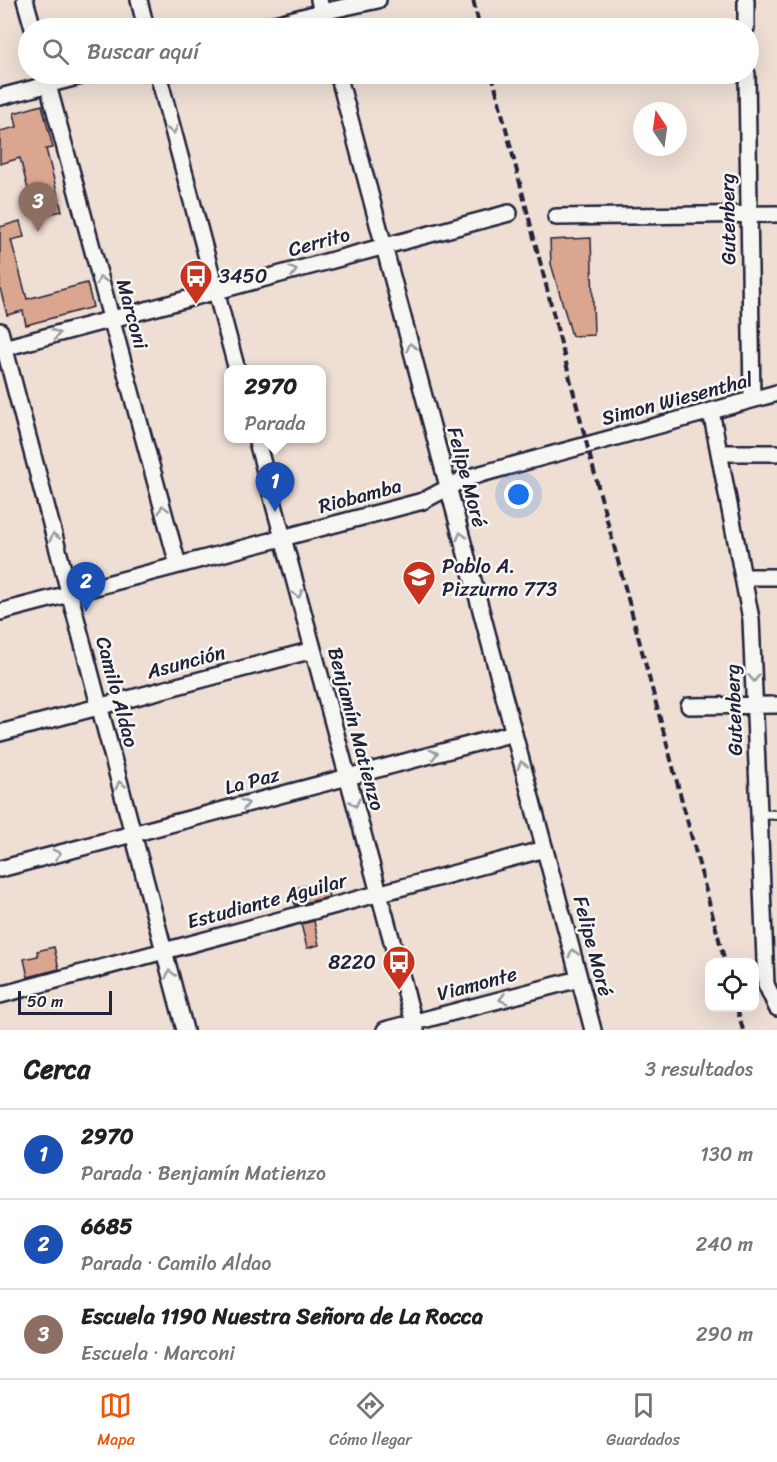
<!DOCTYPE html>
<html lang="es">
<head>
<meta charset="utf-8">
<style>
	body { margin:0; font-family:Sriracha,sans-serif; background:#f2f2f2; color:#222 }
	.controls { position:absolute; right:18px; bottom:18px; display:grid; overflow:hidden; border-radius:12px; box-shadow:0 6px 24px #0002 }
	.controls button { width:54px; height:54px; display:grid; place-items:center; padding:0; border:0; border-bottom:2px solid #e0e0e0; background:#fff; color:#222; font:30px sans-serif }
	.compass { position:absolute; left:633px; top:102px; width:54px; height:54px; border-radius:50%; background:#fff; box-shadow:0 6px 24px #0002; rotate:347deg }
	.scale { position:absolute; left:18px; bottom:15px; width:94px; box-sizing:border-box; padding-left:6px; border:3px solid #22223b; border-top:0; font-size:16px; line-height:21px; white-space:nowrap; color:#22223b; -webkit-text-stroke:4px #f6f6f2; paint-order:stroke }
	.you { position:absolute; left:519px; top:495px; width:21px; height:21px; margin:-15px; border:4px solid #fff; border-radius:50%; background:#1a73e8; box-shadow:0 0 0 9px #1a73e833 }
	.badge { display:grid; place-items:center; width:39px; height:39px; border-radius:50%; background:#ea580c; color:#fff; font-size:20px; font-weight:700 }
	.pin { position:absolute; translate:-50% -50px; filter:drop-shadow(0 2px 3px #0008) }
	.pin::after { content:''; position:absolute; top:32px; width:21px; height:18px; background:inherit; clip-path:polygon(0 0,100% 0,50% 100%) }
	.popup { position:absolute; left:224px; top:365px; width:102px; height:78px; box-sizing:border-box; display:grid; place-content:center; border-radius:12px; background:#fff; filter:drop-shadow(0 2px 4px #0005); font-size:20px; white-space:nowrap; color:#767676 }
	.popup b { font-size:22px; color:#222 }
	.popup::after { content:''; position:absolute; left:50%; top:100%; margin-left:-12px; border:12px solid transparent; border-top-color:#fff }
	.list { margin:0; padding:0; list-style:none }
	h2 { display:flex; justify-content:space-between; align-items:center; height:78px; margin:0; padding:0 24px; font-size:26px }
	h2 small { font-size:20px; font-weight:400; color:#767676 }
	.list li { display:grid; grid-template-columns:39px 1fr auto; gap:18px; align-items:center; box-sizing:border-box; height:90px; padding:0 24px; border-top:2px solid #e0e0e0 }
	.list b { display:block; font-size:22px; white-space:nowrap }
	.list p { margin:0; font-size:20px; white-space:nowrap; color:#767676 }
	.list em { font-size:20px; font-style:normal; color:#767676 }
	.icon { flex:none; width:33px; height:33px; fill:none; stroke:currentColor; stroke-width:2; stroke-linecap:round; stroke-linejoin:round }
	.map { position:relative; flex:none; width:777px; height:1030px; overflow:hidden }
	.search { position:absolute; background:#fff; box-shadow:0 6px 24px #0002; left:18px; right:18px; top:18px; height:66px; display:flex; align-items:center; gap:15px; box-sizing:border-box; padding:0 21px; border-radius:33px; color:#767676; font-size:22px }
	.sheet { height:348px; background:#fff }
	nav { display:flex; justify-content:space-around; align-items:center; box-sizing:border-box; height:84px; border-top:2px solid #e0e0e0; background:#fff; font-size:16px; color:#767676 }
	nav a { display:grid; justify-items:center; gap:3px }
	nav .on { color:#ea580c }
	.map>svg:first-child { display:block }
	.building { fill:#daa68f; stroke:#22223b; stroke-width:1.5 }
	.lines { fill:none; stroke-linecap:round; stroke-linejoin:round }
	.lane-casing { stroke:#22223b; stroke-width:12 }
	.street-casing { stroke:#22223b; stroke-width:20 }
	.lane { stroke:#f6f6f2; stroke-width:8 }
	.street { stroke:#f6f6f2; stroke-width:15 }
	.rail { stroke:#22223b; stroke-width:4; stroke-dasharray:9 4.5; stroke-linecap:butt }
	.oneway { stroke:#9797a0 }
	.labels { text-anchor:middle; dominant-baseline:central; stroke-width:5; stroke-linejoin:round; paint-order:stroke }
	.street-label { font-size:20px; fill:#22223b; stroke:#f6f6f2 }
	.poi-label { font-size:20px; fill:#22223b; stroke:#f6f6f2; text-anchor:start }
</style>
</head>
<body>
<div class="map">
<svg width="777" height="1030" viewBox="0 0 777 1030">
	<rect width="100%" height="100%" fill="#eeded4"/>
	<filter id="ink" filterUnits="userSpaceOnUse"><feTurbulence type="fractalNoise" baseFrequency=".0167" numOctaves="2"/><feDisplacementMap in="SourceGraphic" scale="12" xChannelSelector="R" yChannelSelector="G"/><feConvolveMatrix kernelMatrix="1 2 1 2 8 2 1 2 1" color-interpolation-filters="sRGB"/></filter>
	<g filter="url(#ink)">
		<path class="building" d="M42 105 53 148 46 149 62 211 35 217 20 158 0 164V131L17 127 14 113Z
			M20 221 24 237 11 240 27 299 87 283 93 307 26 325 23 311 7 315 0 288V227Z
			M591 238 594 335 572 336 551 264 550 240Z
			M326 881 329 897 295 905 291 889Z
			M314 921 319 945 307 948 301 924Z
			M54 947 59 969 28 977 24 959 38 956 37 951Z"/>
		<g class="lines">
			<defs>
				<path id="lane" d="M759 814 777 815"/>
				<path id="street" d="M25 0 33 28
					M139 0 146 28
					M319 0 326 28
					M746 0V28
					M259 28 322 12 378 0
					M45 74 178 565
					M158 74 237 370
					M338 74 593 1030
					M747 74 752 400
					M0 97 89 74
					M556 217 777 214
					M0 331 185 1030
					M0 349 509 213
					M711 411 751 619 766 984 777 1008
					M256 438 416 1030
					M719 453H777
					M743 577H777
					M0 612 423 501 466 478 777 393
					M689 706 777 705
					M0 733 313 650
					M0 869 514 733
					M0 995 545 849
					M385 1030 579 979"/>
			</defs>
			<use href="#lane" class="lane-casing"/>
			<use href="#street" class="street-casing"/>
			<use href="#lane" class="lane"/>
			<use href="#street" class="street"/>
			<path class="rail" d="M473 0 480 28
				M492 74 587 445 725 962
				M737 1008 743 1030"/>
		</g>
		<defs><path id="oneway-chevron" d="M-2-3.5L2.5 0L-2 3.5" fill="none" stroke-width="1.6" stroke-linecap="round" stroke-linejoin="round" transform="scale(1.5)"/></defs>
		<g class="oneway">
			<use href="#oneway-chevron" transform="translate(173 130) rotate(75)"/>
			<use href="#oneway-chevron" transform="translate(293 271) rotate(-15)"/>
			<use href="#oneway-chevron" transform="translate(101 280) rotate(-105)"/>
			<use href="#oneway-chevron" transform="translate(56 334) rotate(-15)"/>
			<use href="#oneway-chevron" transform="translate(411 347) rotate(-105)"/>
			<use href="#oneway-chevron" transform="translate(163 509) rotate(-105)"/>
			<use href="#oneway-chevron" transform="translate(461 536) rotate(-105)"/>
			<use href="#oneway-chevron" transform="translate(54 537) rotate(-105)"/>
			<use href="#oneway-chevron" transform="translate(298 594) rotate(75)"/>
			<use href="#oneway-chevron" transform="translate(754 678) rotate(88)"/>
			<use href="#oneway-chevron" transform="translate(434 754) rotate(-15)"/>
			<use href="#oneway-chevron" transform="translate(522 765) rotate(-105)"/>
			<use href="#oneway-chevron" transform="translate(120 785) rotate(-105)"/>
			<use href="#oneway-chevron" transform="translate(355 803) rotate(75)"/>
			<use href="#oneway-chevron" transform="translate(245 804) rotate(-15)"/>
			<use href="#oneway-chevron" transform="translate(57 854) rotate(-15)"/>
			<use href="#oneway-chevron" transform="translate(573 953) rotate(-105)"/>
			<use href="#oneway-chevron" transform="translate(170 974) rotate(-105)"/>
			<use href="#oneway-chevron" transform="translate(503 999) rotate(165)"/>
		</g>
	</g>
	<defs>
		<symbol id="bus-pin" viewBox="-11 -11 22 30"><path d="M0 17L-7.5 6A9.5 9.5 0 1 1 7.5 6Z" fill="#c8321e" stroke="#f6f6f2"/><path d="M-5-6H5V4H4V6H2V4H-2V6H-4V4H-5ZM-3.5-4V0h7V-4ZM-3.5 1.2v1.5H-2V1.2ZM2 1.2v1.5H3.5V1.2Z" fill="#fff"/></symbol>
		<symbol id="school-pin" viewBox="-11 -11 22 30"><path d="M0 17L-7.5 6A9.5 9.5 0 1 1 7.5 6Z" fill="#c8321e" stroke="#f6f6f2"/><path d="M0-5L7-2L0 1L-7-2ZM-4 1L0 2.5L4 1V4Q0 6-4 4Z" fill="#fff"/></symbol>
	</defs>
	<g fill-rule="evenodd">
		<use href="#bus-pin" x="177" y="257" width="38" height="52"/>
		<use href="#school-pin" x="400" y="558" width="38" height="52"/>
		<use href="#bus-pin" x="380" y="943" width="38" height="52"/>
	</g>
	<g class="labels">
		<g class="street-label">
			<text transform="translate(728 219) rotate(-91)">Gutenberg</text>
			<text transform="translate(319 242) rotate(-15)">Cerrito</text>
			<text transform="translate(132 314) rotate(75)">Marconi</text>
			<text transform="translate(677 399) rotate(-15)">Simon Wiesenthal</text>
			<text transform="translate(467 477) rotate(75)">Felipe Moré</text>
			<text transform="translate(360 496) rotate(-15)">Riobamba</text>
			<text transform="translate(186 662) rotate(-15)">Asunción</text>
			<text transform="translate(117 692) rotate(75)">Camilo Aldao</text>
			<text transform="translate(734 710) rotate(-92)">Gutenberg</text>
			<text transform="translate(356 729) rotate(75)">Benjamín Matienzo</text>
			<text transform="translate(252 781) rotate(-15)">La Paz</text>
			<text transform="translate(267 901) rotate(-15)">Estudiante Aguilar</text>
			<text transform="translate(593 946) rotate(75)">Felipe Moré</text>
			<text transform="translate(477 984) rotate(-15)">Viamonte</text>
		</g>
		<g class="poi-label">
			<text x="219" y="276">3450</text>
			<text x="442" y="566">Pablo A.<tspan x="442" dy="23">Pizzurno 773</tspan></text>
			<text x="376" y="962" text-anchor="end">8220</text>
		</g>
	</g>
</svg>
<div class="controls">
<button><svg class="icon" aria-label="locate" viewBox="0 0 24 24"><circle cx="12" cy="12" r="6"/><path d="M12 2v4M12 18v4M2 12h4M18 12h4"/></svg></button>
</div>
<svg class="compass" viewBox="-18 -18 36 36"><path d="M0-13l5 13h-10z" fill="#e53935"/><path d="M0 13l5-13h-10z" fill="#767676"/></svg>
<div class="scale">50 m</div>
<div class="you"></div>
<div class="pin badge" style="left:275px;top:512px;background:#1a4fb4">1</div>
<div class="popup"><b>2970</b>Parada</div>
<div class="pin badge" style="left:86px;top:612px;background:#1a4fb4">2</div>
<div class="pin badge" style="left:38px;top:232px;background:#8d6e63">3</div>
<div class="search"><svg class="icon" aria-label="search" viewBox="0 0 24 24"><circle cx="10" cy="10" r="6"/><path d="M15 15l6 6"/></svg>Buscar aquí</div>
</div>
<section class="sheet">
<h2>Cerca<small>3 resultados</small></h2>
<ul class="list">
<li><span class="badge" style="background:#1a4fb4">1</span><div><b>2970</b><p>Parada · Benjamín Matienzo</p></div><em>130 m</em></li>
<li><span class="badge" style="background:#1a4fb4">2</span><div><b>6685</b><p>Parada · Camilo Aldao</p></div><em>240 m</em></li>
<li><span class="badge" style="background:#8d6e63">3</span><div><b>Escuela 1190 Nuestra Señora de La Rocca</b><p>Escuela · Marconi</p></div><em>290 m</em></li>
</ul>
</section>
<nav>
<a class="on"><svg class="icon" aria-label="map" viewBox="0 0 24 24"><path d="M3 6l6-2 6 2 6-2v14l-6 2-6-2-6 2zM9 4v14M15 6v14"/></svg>Mapa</a>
<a><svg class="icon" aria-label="directions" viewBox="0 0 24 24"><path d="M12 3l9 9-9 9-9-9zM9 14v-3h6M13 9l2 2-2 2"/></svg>Cómo llegar</a>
<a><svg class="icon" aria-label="saved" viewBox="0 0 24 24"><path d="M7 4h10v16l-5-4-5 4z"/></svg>Guardados</a>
</nav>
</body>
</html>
